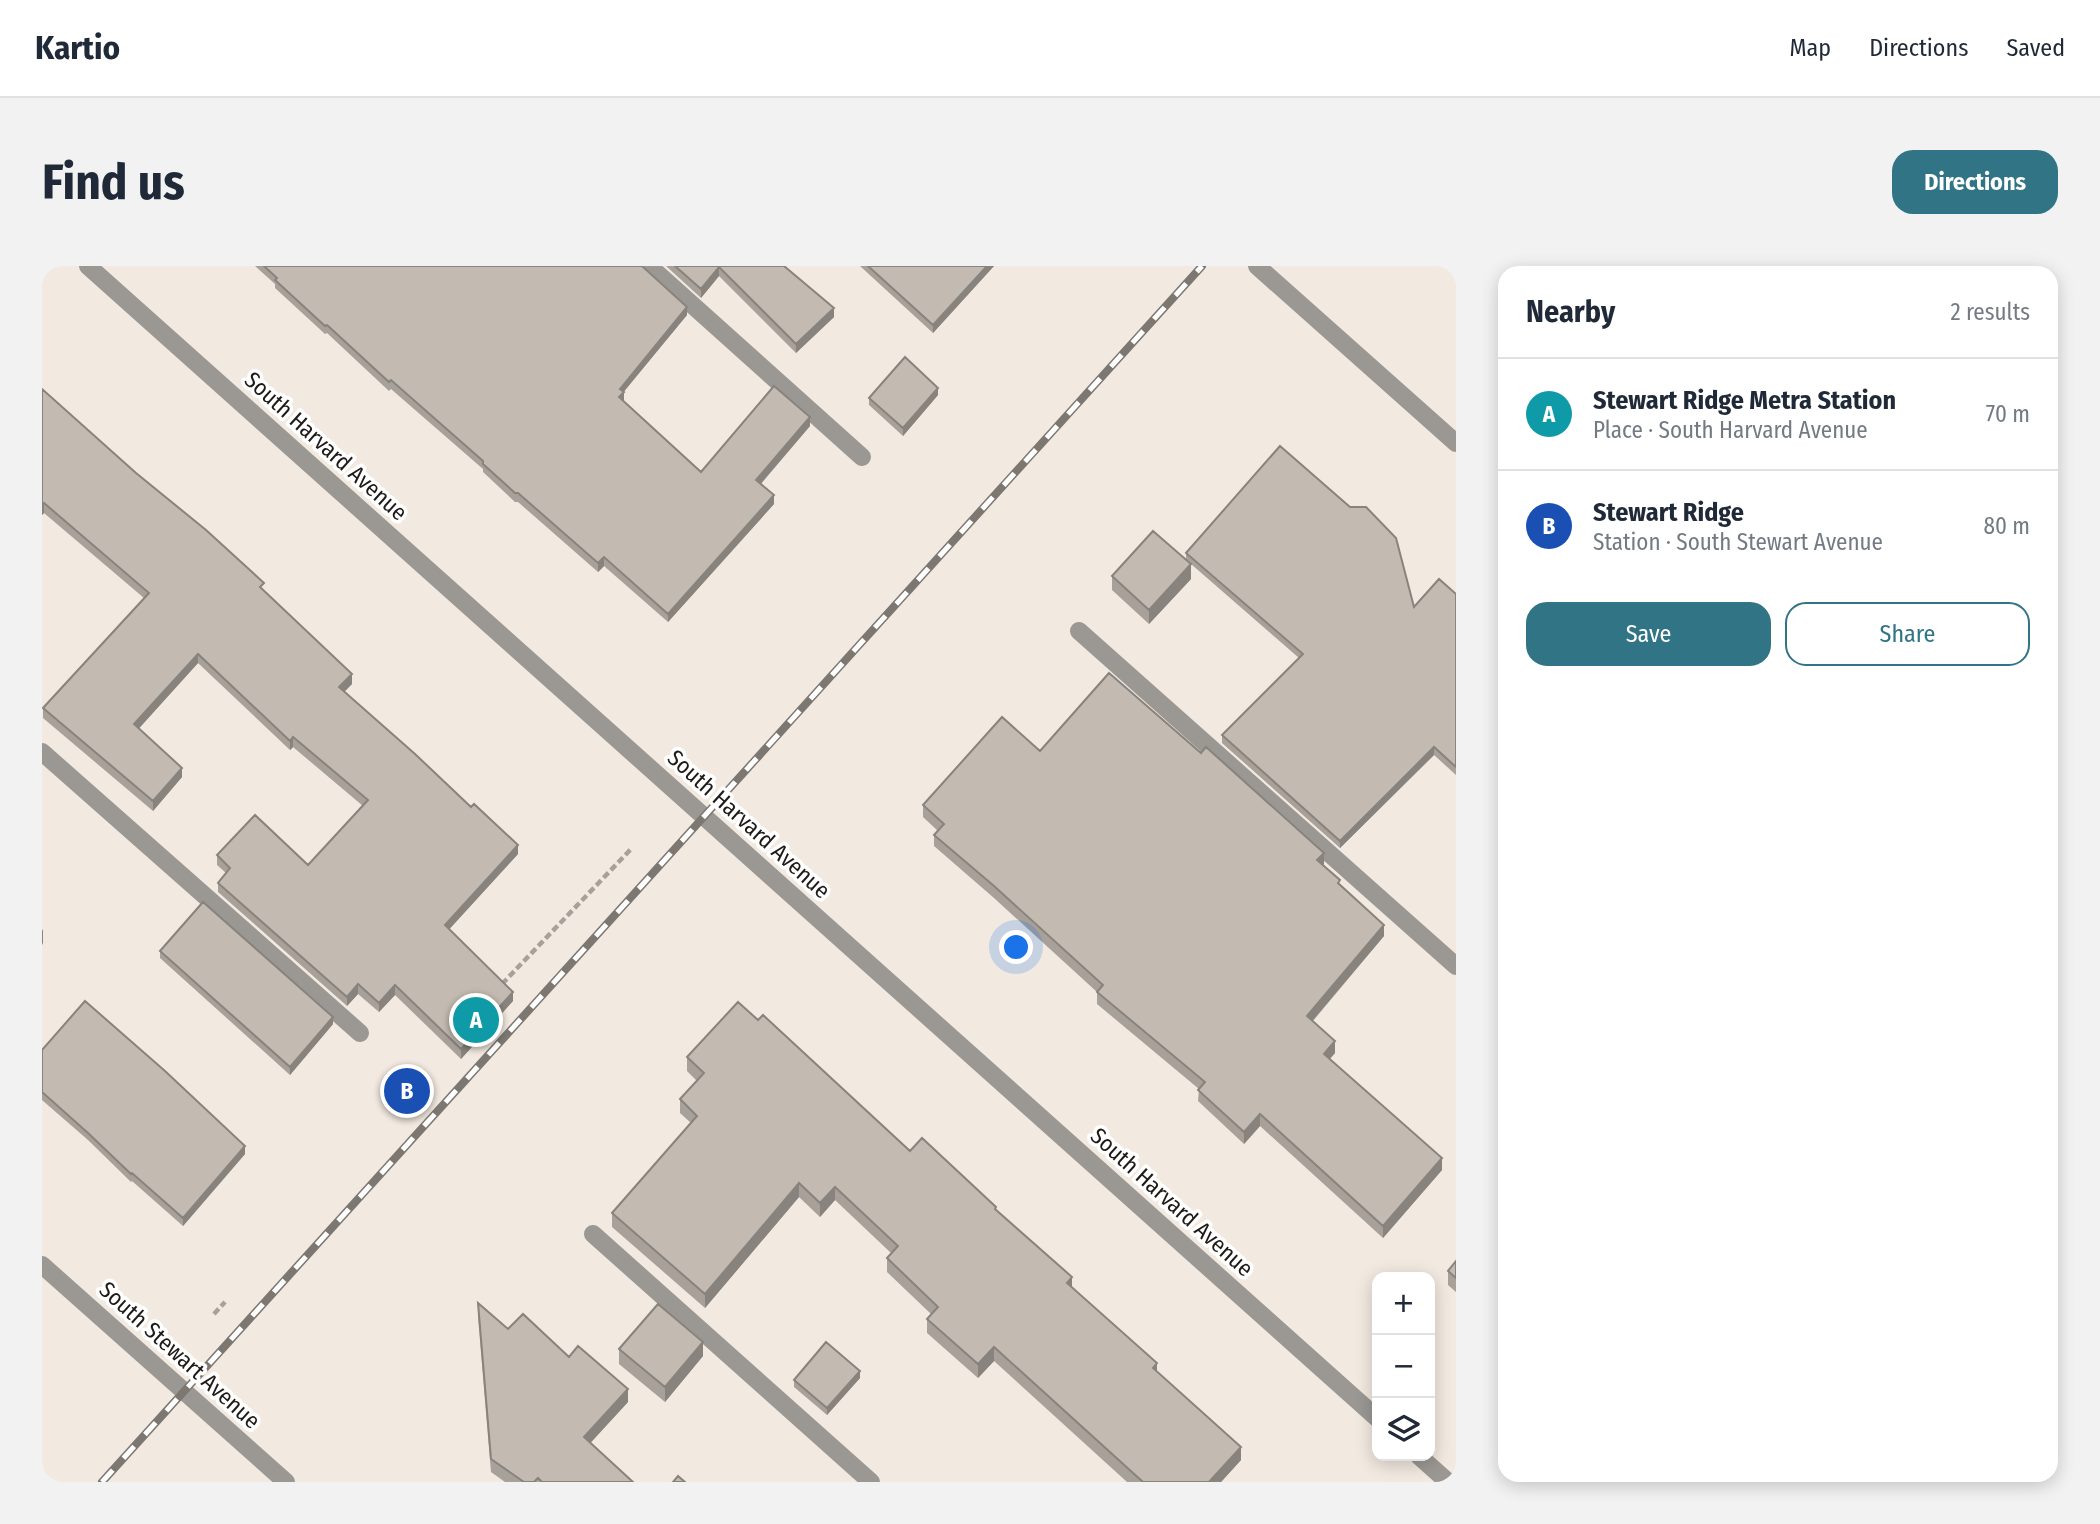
<!DOCTYPE html>
<html lang="en">
<head>
<meta charset="utf-8">
<style>
	body { margin:0; font-family:"Fira Sans Condensed",sans-serif; background:#f2f2f3; color:#1f2937 }
	.controls { position:absolute; right:21px; bottom:21px; display:grid; overflow:hidden; border-radius:14px; box-shadow:0 4px 18px #0003 }
	.controls button { width:63px; height:63px; display:grid; place-items:center; padding:0; border:0; border-bottom:2px solid #e0e1e3; background:#fff; color:#1f2937; font:35px sans-serif }
	.you { position:absolute; left:975px; top:682px; width:24px; height:24px; margin:-18px; border:5px solid #fff; border-radius:50%; background:#1a73e8; box-shadow:0 0 0 10px #1a73e833 }
	.badge { display:grid; place-items:center; width:46px; height:46px; border-radius:50%; background:#317485; color:#fff; font-size:23px; font-weight:700 }
	.pin { position:absolute; translate:-50% -50%; border:4px solid #fff; box-shadow:0 2px 7px #0006 }
	.list { margin:0; padding:0; list-style:none }
	h2 { display:flex; justify-content:space-between; align-items:center; height:91px; margin:0; padding:0 28px; font-size:30px }
	h2 small { font-size:23px; font-weight:400; color:#747a83 }
	.list li { display:grid; grid-template-columns:46px 1fr auto; gap:21px; align-items:center; box-sizing:border-box; height:112px; padding:0 28px; border-top:2px solid #e0e1e3 }
	.list b { display:block; font-size:26px; white-space:nowrap }
	.list p { margin:0; font-size:23px; white-space:nowrap; color:#747a83 }
	.list em { font-size:23px; font-style:normal; color:#747a83 }
	.actions { display:flex; gap:14px; padding:21px 28px }
	.actions a { flex:1; padding:16px 0; border:2px solid #317485; border-radius:21px; text-align:center; font-size:24px; color:#317485 }
	.actions .main { background:#317485; color:#fff }
	.icon { flex:none; width:38px; height:38px; fill:none; stroke:currentColor; stroke-width:2; stroke-linecap:round; stroke-linejoin:round }
	.map { position:relative; flex:none; width:1414px; height:1216px; overflow:hidden; border-radius:21px }
	header { display:flex; align-items:center; gap:42px; box-sizing:border-box; height:98px; padding:0 35px; background:#fff; border-bottom:2px solid #e0e1e3 }
	header strong { font-size:33px }
	nav { display:flex; gap:38px; margin-inline-start:auto; font-size:24px }
	.intro { display:flex; align-items:center; justify-content:space-between; box-sizing:border-box; height:168px; padding:0 42px }
	h1 { margin:0; font-size:49px }
	.button { padding:18px 32px; border-radius:21px; background:#317485; color:#fff; font-size:24px; font-weight:700 }
	main { display:flex; gap:42px; padding:0 42px }
	aside { flex:1; background:#fff; border-radius:21px; box-shadow:0 4px 18px #0003 }
	.map>svg:first-child { display:block }
	.lines { fill:none; stroke-linecap:round; stroke-linejoin:round }
	.path { stroke:#a8a19b; stroke-width:4.5; stroke-dasharray:7 3.5; stroke-linecap:butt }
	.minor { stroke:#9b9894; stroke-width:18 }
	.rail-casing { stroke:#7d7772; stroke-width:8 }
	.rail { stroke:#fff; stroke-width:5; stroke-dasharray:16; stroke-linecap:butt }
	.wall { fill:#a8a199 }
	.shaded-wall { fill:#88837d }
	.building { fill:#c3bbb2; stroke:#88837d; stroke-width:2 }
	.labels { text-anchor:middle; dominant-baseline:central; stroke-width:7; stroke-linejoin:round; paint-order:stroke }
	.street-label { font-size:23px; fill:#1d1a17; stroke:#fff }
</style>
</head>
<body>
<header>
<strong>Kartio</strong>
<nav><a>Map</a><a>Directions</a><a>Saved</a></nav>
</header>
<div class="intro"><h1>Find us</h1><a class="button">Directions</a></div>
<main>
<div class="map">
<svg width="1414" height="1216" viewBox="0 0 1414 1216">
	<rect width="100%" height="100%" fill="#f2e9e0"/>
	<g class="lines">
		<path class="path" d="M460 718 590 582
			M172 1048 183 1036"/>
		<path class="minor" d="M46 0 1335 1152
			M607 0 820 191
			M1215 0 1414 177
			M1037 365 1414 700
			M0 486 318 767
			M551 968 829 1216
			M0 999 244 1216
			M1377 1190 1406 1216"/>
		<defs>
			<path id="rail" d="M60 1216 1160 0"/>
		</defs>
		<use href="#rail" class="rail-casing"/>
		<use href="#rail" class="rail"/>
	</g>
	<path class="wall" d="M213 0H600L645 49 581 126V135L659 206 768 160 719 218 732 238 626 356 562 300 556 306 476 236H473L441 206V203L349 123 347 125 285 67 283 68 233 22V18Z
		M624 0H742L792 51 754 87 677 10 659 32Z
		M818 0H952L891 67Z
		M0 123 222 325 310 418 302 426 476 588 407 663 471 735 419 793 353 729 337 746 316 728 305 740 176 626V617L184 607 175 599V589L266 599 321 540 251 481 248 484 156 397 96 463 140 511 111 545 1 452V442L102 332 2 247 0 249Z
		M896 129 861 170 827 139V132Z
		M1144 287 1372 341 1414 328V509L1392 489 1298 582 1180 477V469L1257 392 1149 298V313L1107 358 1070 324V310L1144 294Z
		M998 485 1282 598 1281 599 1342 670 1271 755 1293 787 1288 793 1400 904 1341 972 1218 860 1202 878 1156 835 1157 823 1055 738V726L952 632 892 580V569L896 565 881 551V539Z
		M118 685 291 758 248 809 118 692Z
		M716 754 868 885 954 944 1115 1106 1199 1194 1179 1216H1085L952 1095 936 1112 885 1067V1053L889 1048 845 1006V992L849 987 793 934 778 951 757 931 663 1042 570 961V947L649 857 638 847V833L655 815 645 805V791Z
		M0 784 203 888 141 960 90 915 89 916 46 874 0 834Z
		M1414 995V1026L1406 1019V1005Z
		M436 1037 466 1063 527 1091 586 1136 548 1177 591 1216H463L449 1206 436 1050Z
		M577 1083 661 1090 623 1136 577 1098Z
		M818 1112 785 1149 752 1121V1114Z"/>
	<path class="shaded-wall" d="M945 0H952L891 67V59Z
		M677 1V10L659 32V23Z
		M645 41V49L580 128 582 126V135L577 140 578 123Z
		M792 42V51L754 87V78Z
		M896 122V129L861 170V162Z
		M768 151V160L714 223V214Z
		M732 229V238L626 356V348Z
		M2 237V247L0 249V240Z
		M562 291V300L556 306V297Z
		M1149 298V313L1107 358V344Z
		M156 388V397L92 468V458Z
		M310 408V418L297 431V421Z
		M251 471V481L248 484V475Z
		M1392 481V489L1298 582V575Z
		M140 502V511L111 545V535Z
		M476 579V588L403 668V659Z
		M1282 587V598L1275 606V594Z
		M1342 659V670L1265 761V750Z
		M1 663V677L0 679V665Z
		M316 718V728L305 740V731Z
		M353 719V729L337 746V737Z
		M471 726V735L419 793V783Z
		M291 751V758L248 809V801Z
		M1293 775V787L1282 799V788Z
		M1218 848V860L1202 878V866Z
		M203 880V888L141 960V952Z
		M1400 892V904L1341 972V960Z
		M757 917V931L663 1042V1028Z
		M793 921V934L778 951V937Z
		M1030 1011V1025L1025 1017Z
		M661 1076V1090L623 1136V1121Z
		M952 1081V1095L936 1112V1098Z
		M1115 1097V1111L1111 1102Z
		M818 1105V1112L785 1149V1142Z
		M586 1123V1136L542 1184V1171Z
		M1199 1181V1194L1179 1216H1167Z"/>
	<path class="building" d="M222 0H600L645 41 578 123 582 126 577 131 659 206 732 120 768 151 714 214 732 229 626 348 562 291 556 297 476 227H473L441 198V195L349 114 347 116 285 59 283 60 233 14 235 12Z
		M633 0H742L792 42 754 78 677 1 659 23Z
		M826 0H945L891 59Z
		M863 91 896 122 861 162 827 132Z
		M0 123 94 207 164 264 222 317 218 321 310 408 297 421 373 488 429 541 432 538 476 579 403 659 471 726 419 783 353 719 337 737 316 718 305 731 176 617 188 602 175 589 213 549 266 599 326 534 251 471 248 475 156 388 92 458 140 502 111 535 1 442 107 327 2 237 0 240Z
		M1238 180 1308 241H1324L1354 272 1372 341 1397 313 1414 328V501L1392 481 1298 575 1180 469 1261 388 1144 287Z
		M1111 265 1149 298 1107 344 1070 310Z
		M1067 407 1159 487 1164 481 1282 587 1275 594 1298 614 1296 617 1342 659 1265 750 1293 775 1282 788 1400 892 1341 960 1218 848 1202 866 1156 824 1163 816 1055 726 1061 719 952 620 892 569 902 558 881 539 960 451 998 485Z
		M161 636 291 751 248 801 118 685Z
		M43 735 123 805 203 880 141 952 90 907 89 908 46 867 0 826V784Z
		M696 736 716 754 721 749 868 885 880 872 954 941 953 943 1030 1011 1025 1017 1115 1097 1111 1102 1199 1181 1167 1216H1101L952 1081 936 1098 885 1053 896 1041 845 992 856 980 793 921 778 937 757 917 663 1028 570 947 655 850 638 833 662 807 645 791Z
		M1414 995V1012L1406 1005Z
		M436 1037 466 1063 481 1048 527 1091 536 1080 586 1123 542 1171 591 1216H500L496 1212 492 1216H482L449 1193Z
		M616 1038 661 1076 623 1121 577 1083Z
		M784 1076 818 1105 785 1142 752 1114Z
		M636 1210 643 1216H631Z"/>
	<g class="labels">
		<g class="street-label">
			<text transform="translate(284 180) rotate(42)">South Harvard Avenue</text>
			<text transform="translate(707 558) rotate(42)">South Harvard Avenue</text>
			<text transform="translate(1130 936) rotate(42)">South Harvard Avenue</text>
			<text transform="translate(138 1089) rotate(42)">South Stewart Avenue</text>
		</g>
	</g>
</svg>
<div class="controls">
<button>+</button>
<button>−</button>
<button><svg class="icon" aria-label="layers" viewBox="0 0 24 24"><path d="M12 4l9 5-9 5-9-5zM3 14l9 5 9-5"/></svg></button>
</div>
<div class="you"></div>
<div class="pin badge" style="left:434px;top:754px;background:#0f9aa8">A</div>
<div class="pin badge" style="left:365px;top:825px;background:#1a4fb4">B</div>
</div>
<aside>
<h2>Nearby<small>2 results</small></h2>
<ul class="list">
<li><span class="badge" style="background:#0f9aa8">A</span><div><b>Stewart Ridge Metra Station</b><p>Place · South Harvard Avenue</p></div><em>70 m</em></li>
<li><span class="badge" style="background:#1a4fb4">B</span><div><b>Stewart Ridge</b><p>Station · South Stewart Avenue</p></div><em>80 m</em></li>
</ul>
<div class="actions"><a class="main">Save</a><a>Share</a></div>
</aside>
</main>
</body>
</html>
